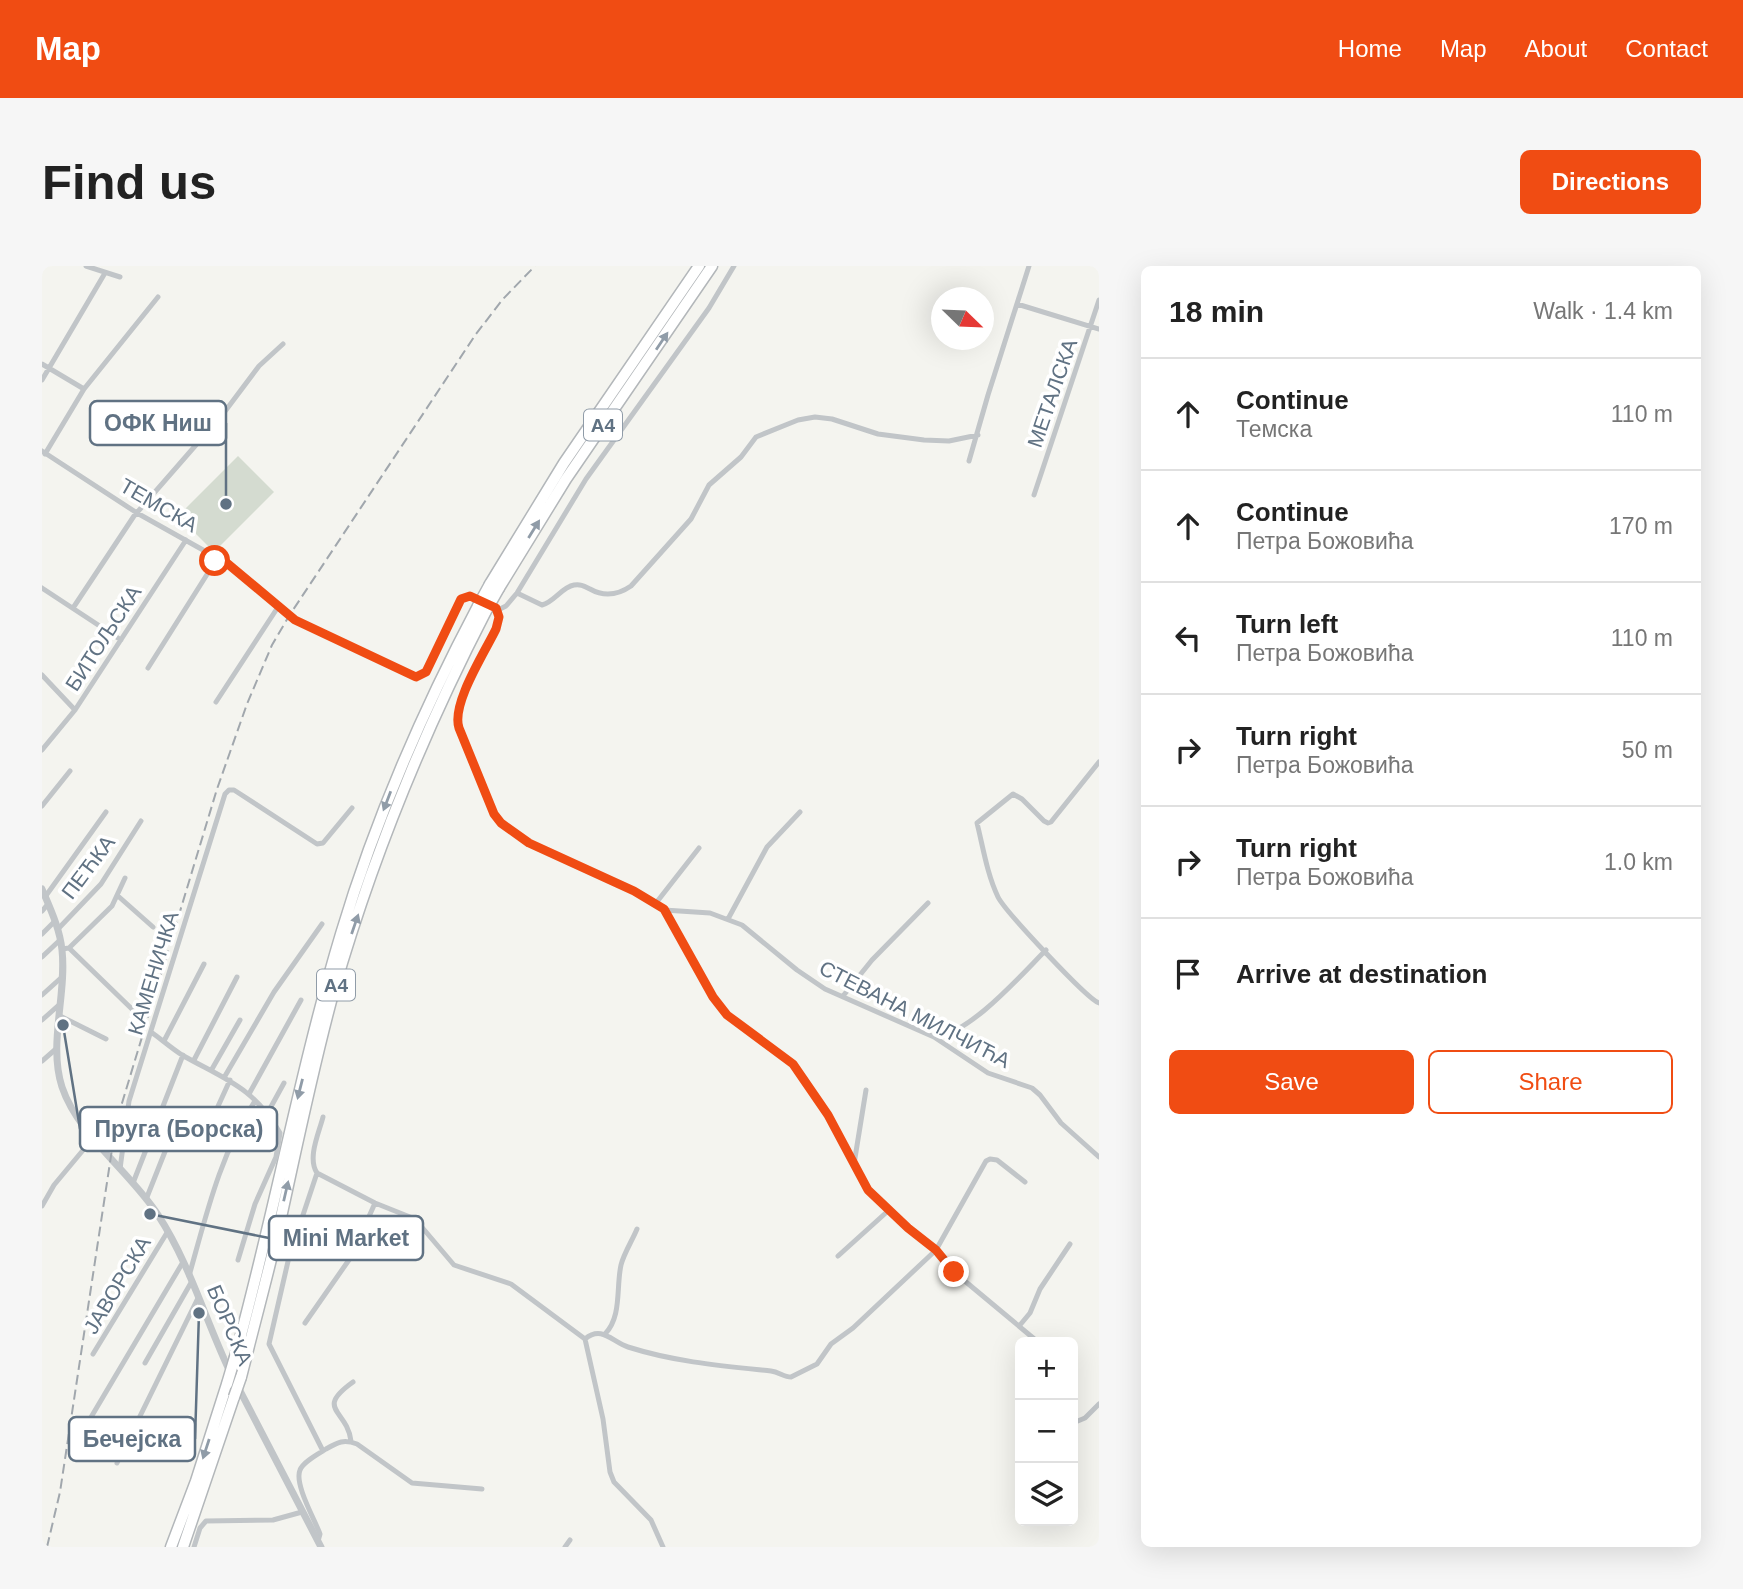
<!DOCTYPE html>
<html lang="en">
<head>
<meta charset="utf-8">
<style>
	body { margin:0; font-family:Helvetica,sans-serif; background:#f6f6f6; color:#222 }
	.controls { position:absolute; right:21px; bottom:21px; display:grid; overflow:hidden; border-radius:10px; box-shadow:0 7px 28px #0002 }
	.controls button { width:63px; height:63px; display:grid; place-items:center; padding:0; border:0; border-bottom:2px solid #e0e0e0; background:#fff; color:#222; font:35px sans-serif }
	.compass { position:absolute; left:889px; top:21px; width:63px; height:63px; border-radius:50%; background:#fff; box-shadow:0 7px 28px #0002; rotate:113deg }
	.stop { position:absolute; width:21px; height:21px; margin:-16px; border:5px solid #f04c13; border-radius:50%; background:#fff }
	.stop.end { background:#f04c13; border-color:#fff; box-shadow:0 2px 7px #0008 }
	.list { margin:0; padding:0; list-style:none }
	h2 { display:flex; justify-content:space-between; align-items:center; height:91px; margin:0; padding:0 28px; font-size:30px }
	h2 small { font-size:23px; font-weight:400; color:#767676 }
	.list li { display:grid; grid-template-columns:46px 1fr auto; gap:21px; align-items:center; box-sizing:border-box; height:112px; padding:0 28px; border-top:2px solid #e0e0e0 }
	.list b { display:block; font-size:26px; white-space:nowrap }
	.list p { margin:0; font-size:23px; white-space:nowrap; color:#767676 }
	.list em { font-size:23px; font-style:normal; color:#767676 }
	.actions { display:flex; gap:14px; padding:21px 28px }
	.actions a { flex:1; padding:16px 0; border:2px solid #f04c13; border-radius:10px; text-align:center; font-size:24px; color:#f04c13 }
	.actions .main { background:#f04c13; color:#fff }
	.icon { flex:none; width:38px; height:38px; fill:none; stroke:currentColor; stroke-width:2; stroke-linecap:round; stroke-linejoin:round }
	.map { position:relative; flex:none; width:1057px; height:1281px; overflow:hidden; border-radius:10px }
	header { display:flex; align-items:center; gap:42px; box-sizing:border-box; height:98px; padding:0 35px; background:#f04c13; color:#fff }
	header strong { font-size:33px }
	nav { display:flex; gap:38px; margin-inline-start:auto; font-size:24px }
	.intro { display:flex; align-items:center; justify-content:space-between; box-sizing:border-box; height:168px; padding:0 42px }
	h1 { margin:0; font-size:49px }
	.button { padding:18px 32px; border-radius:10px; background:#f04c13; color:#fff; font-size:24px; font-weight:700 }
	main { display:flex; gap:42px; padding:0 42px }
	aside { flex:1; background:#fff; border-radius:10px; box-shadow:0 7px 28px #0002 }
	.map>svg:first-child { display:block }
	.pitch { fill:#d4dbd0 }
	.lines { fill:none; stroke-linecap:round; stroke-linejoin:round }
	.motorway-casing { stroke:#b3b7ba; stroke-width:13 }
	.minor { stroke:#c1c5c8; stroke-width:5 }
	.tertiary { stroke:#c1c5c8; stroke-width:7 }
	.motorway { stroke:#fff; stroke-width:10 }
	.rail { stroke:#a1a7ad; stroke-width:2; stroke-dasharray:10 5; stroke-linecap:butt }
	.motorway-bridge-casing { stroke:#b3b7ba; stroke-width:13; stroke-linecap:butt }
	.motorway-bridge { stroke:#fff; stroke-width:10 }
	.oneway { fill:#909ca8 }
	.route { stroke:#f04c13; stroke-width:9 }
	.labels { text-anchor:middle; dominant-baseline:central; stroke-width:7; stroke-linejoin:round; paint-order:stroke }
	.shield { fill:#fff; stroke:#909ca8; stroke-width:2 }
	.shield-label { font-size:19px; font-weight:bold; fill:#607283 }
	.street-label { font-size:21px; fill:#607283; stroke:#fff }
	.leader { fill:none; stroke:#607283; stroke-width:2.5 }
	.callout-dot { fill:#607283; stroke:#fff; stroke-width:2.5 }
	.callout { fill:#fff; stroke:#607283; stroke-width:2.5 }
	.callout-label { font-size:23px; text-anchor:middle; font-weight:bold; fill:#607283 }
</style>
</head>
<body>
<header>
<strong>Map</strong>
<nav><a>Home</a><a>Map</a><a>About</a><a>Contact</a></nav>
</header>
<div class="intro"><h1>Find us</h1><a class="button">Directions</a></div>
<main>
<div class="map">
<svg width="1057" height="1281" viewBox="0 0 1057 1281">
	<rect width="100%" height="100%" fill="#f4f4ef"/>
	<path class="pitch" d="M196 190 232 226 172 286 136 250Z"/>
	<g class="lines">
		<defs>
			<path id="motorway" d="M448 318 522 197 657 0
				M457 322 524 213 670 0
				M193 1091C232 951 257 808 299 668 333 554 380 446 436 340
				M199 1111C212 1059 226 1008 238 956 255 879 271 800 292 724 330 592 381 467 444 345
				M129 1281 154 1215 185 1118
				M141 1281 192 1131"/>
		</defs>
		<use href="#motorway" class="motorway-casing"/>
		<path class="minor" d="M44 0 78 11
			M975 38 1057 63
			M0 98 42 123
			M0 114 63 7
			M0 185 95 247 186 298 261 359 370 410H378L385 406 420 333 427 330 439 335
			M3 188 42 123 116 31
			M927 195 946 129 987 0
			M992 229 1057 34
			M0 322 79 374
			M475 327 500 339C512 336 520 321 532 319 539 318 542 320 548 323 562 331 576 329 589 320L649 253 667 219 699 191 714 171 756 154 773 151 790 153 836 168 882 174 907 175 936 169
			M448 338 456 344V357L418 435 415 451 417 462 441 521 452 548 459 557 487 577 592 625 622 644 654 702 671 731 685 749 751 798 764 814 786 849 826 924 866 962 894 984 912 1006 996 1076
			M31 342 92 250 181 148 217 100 241 78
			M456 344 464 340 475 327 544 213 667 42 692 0
			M106 402 176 291
			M0 409 33 444
			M174 436 236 341
			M0 484 33 444 144 274
			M1057 496 1009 556 1006 557 1002 555 980 533 971 528 935 557C941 581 945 608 956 631 963 645 1045 733 1057 737
			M0 540 28 505
			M76 630 111 661
			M3 631 64 546
			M614 637 657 582
			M622 644 668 647 700 659 755 704 783 723 892 771 946 807 990 822 998 829 1019 857 1057 891
			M0 645 6 638
			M686 653 725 581 758 546
			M16 663 59 618 99 555
			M0 668 13 655
			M27 682 70 640 83 612
			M20 683 27 682 93 746
			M0 691 18 674
			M0 729 20 711
			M801 730 830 694 886 637
			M18 750 64 773
			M0 754 18 738
			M109 766C119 773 129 782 140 789 182 813 212 821 238 867L234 891 213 938 196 994
			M892 771C927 769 979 709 1004 684
			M122 775 162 698
			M152 794 195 711
			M0 795 15 782
			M170 803 198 754
			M183 810 232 726 280 658
			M207 828 259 734
			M225 848 242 817
			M157 882 188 814
			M812 898 824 824
			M78 903 87 835 183 528 187 524H192L275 578 281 577 310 542
			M275 907 333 937 373 953 412 999 469 1018 543 1073 561 1153 568 1206 572 1216 609 1254 621 1281
			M275 907 247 991 227 1078 281 1185
			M275 907C265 892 277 867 281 851
			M91 917 141 789
			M105 931 130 868
			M0 940 12 919 52 871
			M796 990 847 944
			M147 1010C164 950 178 888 213 835
			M263 1057 309 991 333 937
			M978 1059 988 1047 998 1023 1028 978
			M563 1068C580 1051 574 1021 579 999 582 987 590 975 595 963
			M543 1073C560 1059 570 1076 586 1081 633 1096 681 1100 729 1105 737 1106 742 1111 749 1111L775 1098 789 1078 811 1062 894 984 944 895 948 893 955 894 983 916
			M51 1088 126 965
			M103 1097 150 1015
			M1031 1157 1043 1152 1057 1138
			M45 1158 141 996
			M309 1175C305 1143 272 1144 311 1116
			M75 1197 156 1032
			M276 1275 278 1268C273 1254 252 1218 258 1204 261 1196 276 1188 284 1183 296 1176 302 1173 315 1178L370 1217 440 1223
			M152 1281 158 1262 164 1255 231 1254 260 1246
			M523 1281 528 1274"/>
		<path class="tertiary" d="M0 623C8 642 18 663 20 684 25 728 6 778 20 821 36 869 89 907 116 949 148 998 164 1056 189 1108
			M195 1119 279 1281"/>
		<use href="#motorway" class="motorway"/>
		<path class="rail" d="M5 1281 18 1226 74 857 175 523 205 438 230 379 247 350 434 68 461 33 493 0"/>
		<defs>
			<path id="motorway-bridge" d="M436 340 448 318
				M444 345 457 322
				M185 1118 193 1091
				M192 1131 199 1111"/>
		</defs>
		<use href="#motorway-bridge" class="motorway-bridge-casing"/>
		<use href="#motorway-bridge" class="motorway-bridge"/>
	</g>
	<defs><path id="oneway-solid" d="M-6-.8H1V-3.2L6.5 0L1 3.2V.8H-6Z" transform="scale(1.75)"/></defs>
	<g class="oneway">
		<use href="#oneway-solid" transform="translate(620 75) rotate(-56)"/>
		<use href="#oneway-solid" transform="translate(492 263) rotate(-58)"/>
		<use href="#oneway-solid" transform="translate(345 535) rotate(111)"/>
		<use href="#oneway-solid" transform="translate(313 658) rotate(-71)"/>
		<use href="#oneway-solid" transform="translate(258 823) rotate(104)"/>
		<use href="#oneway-solid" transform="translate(244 925) rotate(-77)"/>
		<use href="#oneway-solid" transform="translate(164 1183) rotate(108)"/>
	</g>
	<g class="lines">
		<path class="route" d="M173 295 176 291 186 298 253 354 374 411 384 406 419 333 428 330 454 342 457 351 454 363C443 386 409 438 417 462L452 548 459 557 487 577 592 625 622 643 671 731 685 749 751 798 786 849 826 924 866 962 894 984 912 1006"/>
	</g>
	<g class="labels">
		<g class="shield">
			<rect x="542" y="143.5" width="38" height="31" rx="5"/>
			<rect x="275" y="703.5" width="38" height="31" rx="5"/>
		</g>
		<g class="shield-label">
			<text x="561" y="159">A4</text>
			<text x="294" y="719">A4</text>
		</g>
		<g class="street-label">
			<text transform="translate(1010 127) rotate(-71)">МЕТАЛСКА</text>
			<text transform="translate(117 239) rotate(30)">ТЕМСКА</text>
			<text transform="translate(61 372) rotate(-57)">БИТОЉСКА</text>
			<text transform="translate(46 601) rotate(-53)">ПЕЋКА</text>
			<text transform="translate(111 707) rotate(-73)">КАМЕНИЧКА</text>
			<text transform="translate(873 748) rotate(27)">СТЕВАНА МИЛЧИЋА</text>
			<text transform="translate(75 1019) rotate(-59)">ЈАВОРСКА</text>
			<text transform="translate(188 1059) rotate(67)">БОРСКА</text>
		</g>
	</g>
	<path class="leader" d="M184 238L184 157M21 759L38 863M108 948L227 972M157 1047L153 1173"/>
	<g class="callout-dot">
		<circle cx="184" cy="238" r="7"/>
		<circle cx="21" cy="759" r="7"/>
		<circle cx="108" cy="948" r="7"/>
		<circle cx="157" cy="1047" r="7"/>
	</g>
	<g class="callout">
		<rect x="48" y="135" width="136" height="44" rx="7"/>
		<rect x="38" y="841" width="197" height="44" rx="7"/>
		<rect x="227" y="950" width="154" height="44" rx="7"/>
		<rect x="27" y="1151" width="126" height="44" rx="7"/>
	</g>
	<g class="callout-label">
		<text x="116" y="165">ОФК Ниш</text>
		<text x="137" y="871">Пруга (Борска)</text>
		<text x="304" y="980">Mini Market</text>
		<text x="90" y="1181">Бечејска</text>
	</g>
</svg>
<div class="controls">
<button>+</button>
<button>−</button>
<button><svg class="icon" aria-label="layers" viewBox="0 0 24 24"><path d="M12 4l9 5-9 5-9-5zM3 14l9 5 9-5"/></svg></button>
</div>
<svg class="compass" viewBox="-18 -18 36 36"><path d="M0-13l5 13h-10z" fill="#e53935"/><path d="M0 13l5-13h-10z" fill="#767676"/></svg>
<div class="stop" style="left:173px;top:295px"></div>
<div class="stop end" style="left:912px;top:1006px"></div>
</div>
<aside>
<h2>18 min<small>Walk · 1.4 km</small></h2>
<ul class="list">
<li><svg class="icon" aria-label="ahead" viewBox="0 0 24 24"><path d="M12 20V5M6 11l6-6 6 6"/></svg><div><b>Continue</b><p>Темска</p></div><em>110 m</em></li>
<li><svg class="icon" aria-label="ahead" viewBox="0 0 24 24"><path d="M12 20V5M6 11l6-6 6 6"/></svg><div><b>Continue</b><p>Петра Божовића</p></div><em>170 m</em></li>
<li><svg class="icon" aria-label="left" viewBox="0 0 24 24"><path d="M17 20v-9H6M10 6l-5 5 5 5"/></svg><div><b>Turn left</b><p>Петра Божовића</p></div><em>110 m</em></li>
<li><svg class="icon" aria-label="right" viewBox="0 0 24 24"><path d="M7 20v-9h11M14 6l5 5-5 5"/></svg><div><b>Turn right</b><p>Петра Божовића</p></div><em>50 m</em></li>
<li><svg class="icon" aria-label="right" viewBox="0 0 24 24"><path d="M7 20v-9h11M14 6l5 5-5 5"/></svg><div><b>Turn right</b><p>Петра Божовића</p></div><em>1.0 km</em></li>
<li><svg class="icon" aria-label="arrive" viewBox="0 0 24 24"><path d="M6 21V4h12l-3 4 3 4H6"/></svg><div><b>Arrive at destination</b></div></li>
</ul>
<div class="actions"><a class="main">Save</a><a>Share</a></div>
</aside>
</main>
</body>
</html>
